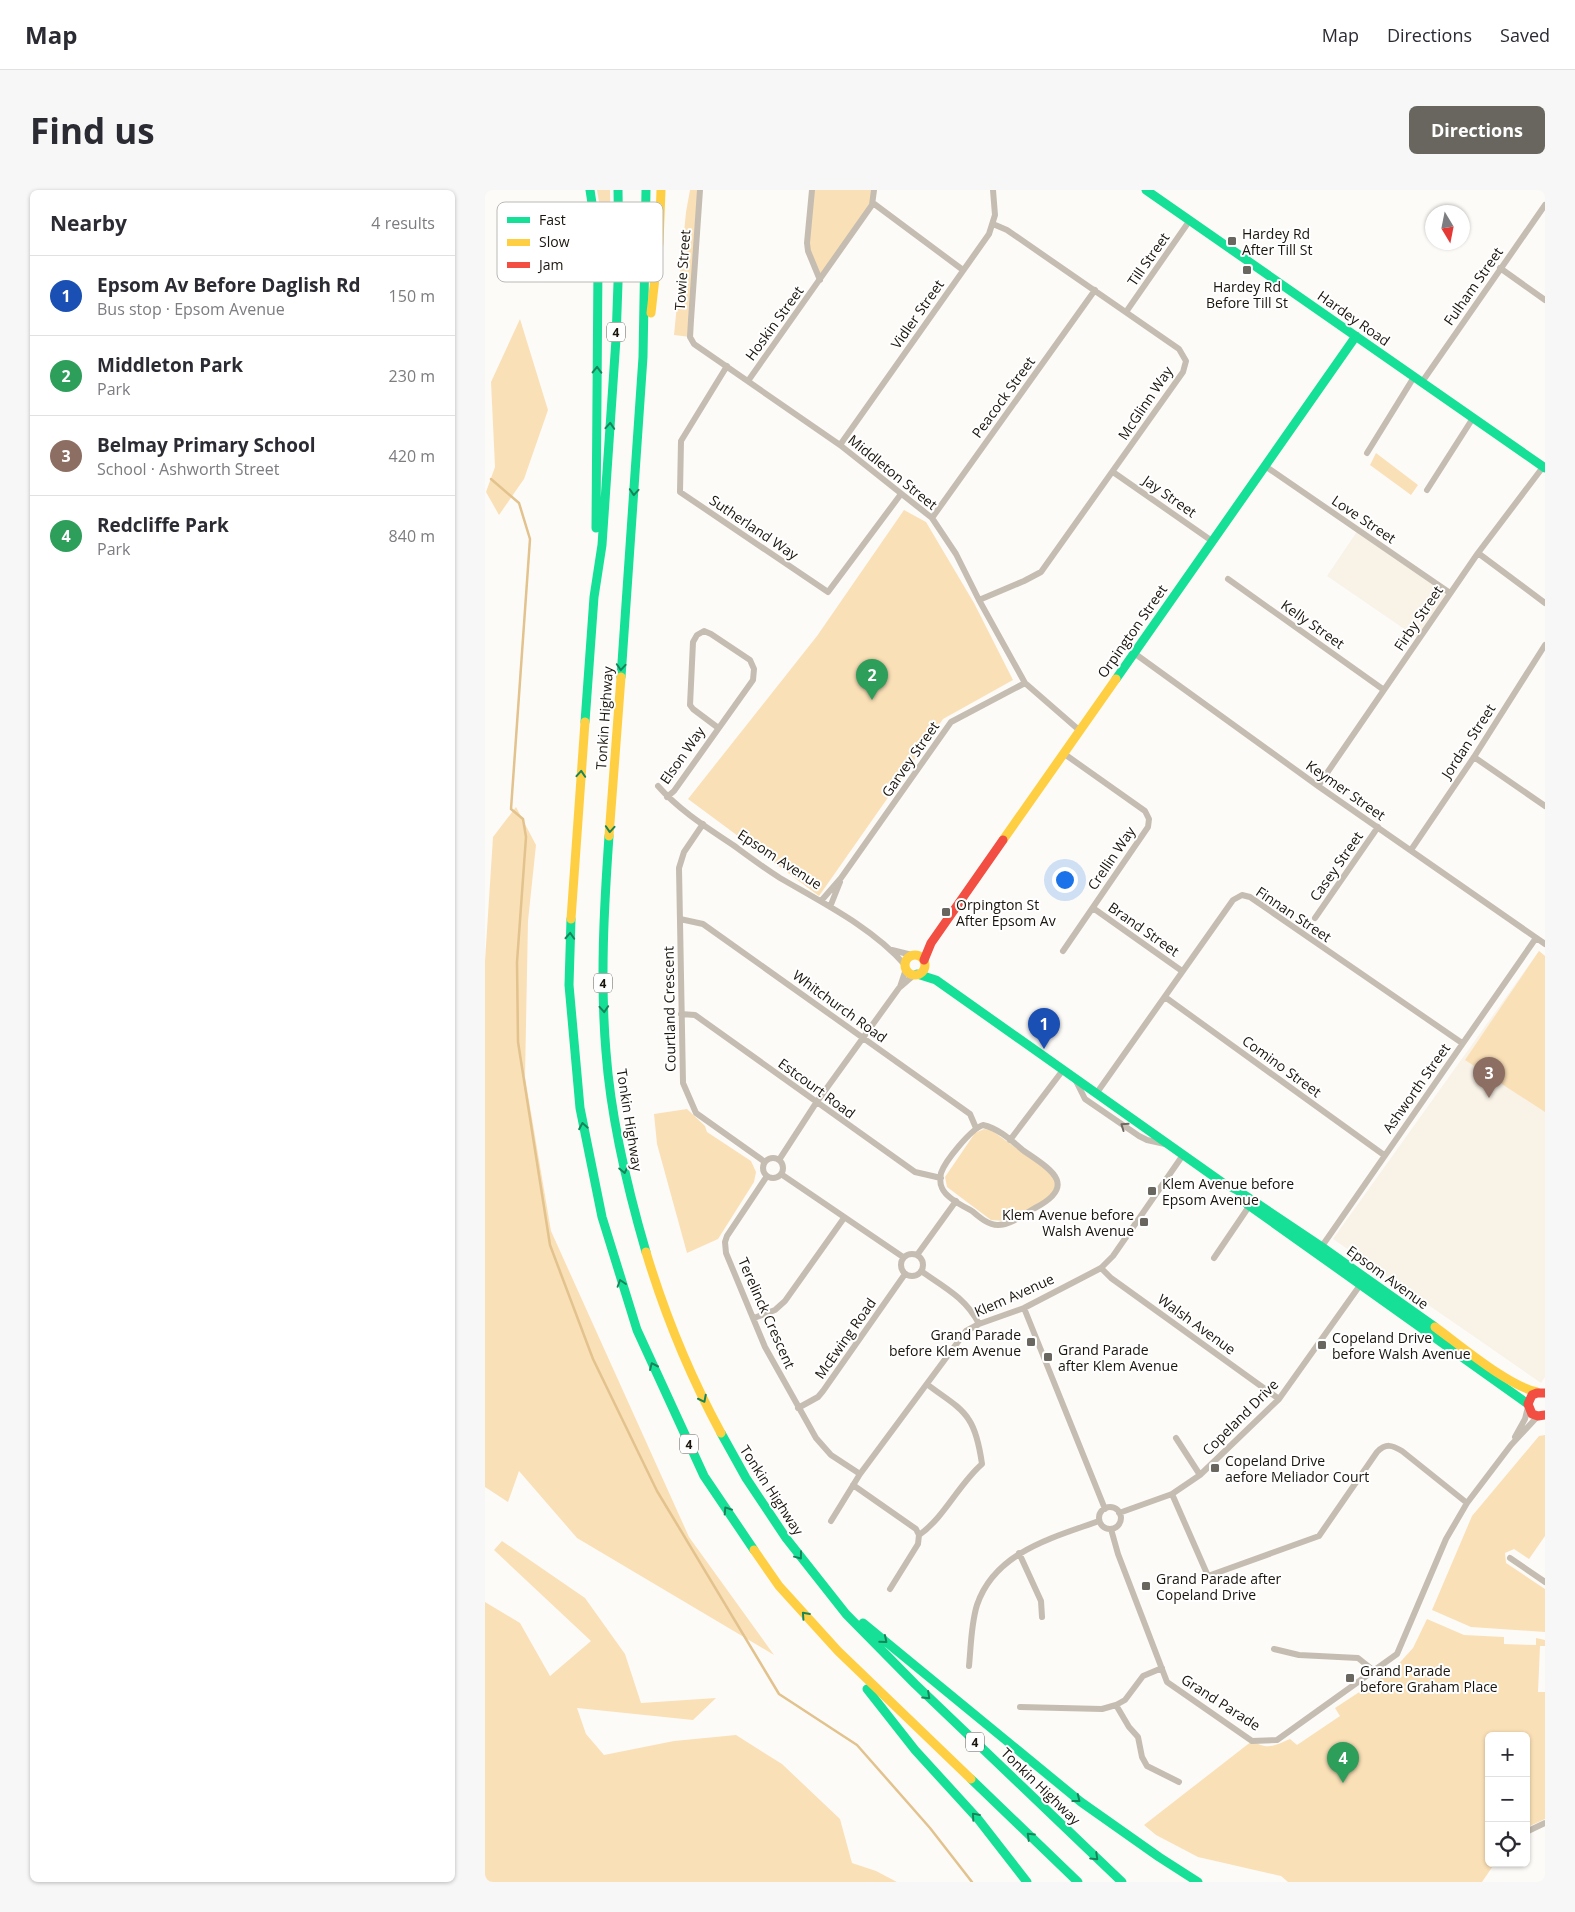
<!DOCTYPE html>
<html lang="en">
<head>
<meta charset="utf-8">
<style>
	body { margin:0; font-family:"Open Sans",sans-serif; background:#f7f7f7; color:#2b2b33 }
	.controls { position:absolute; right:15px; bottom:15px; display:grid; overflow:hidden; border-radius:8px; box-shadow:0 1px 4px #0004 }
	.controls button { width:45px; height:45px; display:grid; place-items:center; padding:0; border:0; border-bottom:1px solid #e1e1e2; background:#fff; color:#2b2b33; font:25px sans-serif }
	.compass { position:absolute; left:940px; top:15px; width:45px; height:45px; border-radius:50%; background:#fff; box-shadow:0 1px 4px #0004; rotate:170deg }
	.you { position:absolute; left:579px; top:689px; width:18px; height:18px; margin:-12px; border:4px solid #fff; border-radius:50%; background:#1a73e8; box-shadow:0 0 0 8px #1a73e833 }
	.badge { display:grid; place-items:center; width:32px; height:32px; border-radius:50%; background:#69665f; color:#fff; font-size:16px; font-weight:700 }
	.pin { position:absolute; translate:-50% -41px; filter:drop-shadow(0 1px 2px #0008) }
	.pin::after { content:''; position:absolute; top:26px; width:18px; height:15px; background:inherit; clip-path:polygon(0 0,100% 0,50% 100%) }
	.list { margin:0; padding:0; list-style:none }
	h2 { display:flex; justify-content:space-between; align-items:center; height:65px; margin:0; padding:0 20px; font-size:21px }
	h2 small { font-size:16px; font-weight:400; color:#7c7c81 }
	.list li { display:grid; grid-template-columns:32px 1fr auto; gap:15px; align-items:center; box-sizing:border-box; height:80px; padding:0 20px; border-top:1px solid #e1e1e2 }
	.list b { display:block; font-size:19px; white-space:nowrap }
	.list p { margin:0; font-size:16px; white-space:nowrap; color:#7c7c81 }
	.list em { font-size:16px; font-style:normal; color:#7c7c81 }
	.icon { flex:none; width:28px; height:28px; fill:none; stroke:currentColor; stroke-width:2; stroke-linecap:round; stroke-linejoin:round }
	.map { position:relative; flex:none; width:1060px; height:1692px; overflow:hidden; border-radius:8px }
	header { display:flex; align-items:center; gap:30px; box-sizing:border-box; height:70px; padding:0 25px; background:#fff; border-bottom:1px solid #e1e1e2 }
	header strong { font-size:24px }
	nav { display:flex; gap:28px; margin-inline-start:auto; font-size:18px }
	.intro { display:flex; align-items:center; justify-content:space-between; box-sizing:border-box; height:120px; padding:0 30px }
	h1 { margin:0; font-size:35px }
	.button { padding:12px 22px; border-radius:8px; background:#69665f; color:#fff; font-size:18px; font-weight:700 }
	main { display:flex; gap:30px; padding:0 30px }
	aside { flex:1; background:#fff; border-radius:8px; box-shadow:0 1px 4px #0004 }
	.map>svg:first-child { display:block }
	.built { fill:#f8f2e7 }
	.green { fill:#fae0b7 }
	.lines { fill:none; stroke-linecap:round; stroke-linejoin:round }
	.stream { stroke:#e2c28d; stroke-width:2.5 }
	.street { stroke:#c5bdb1; stroke-width:6 }
	.fast { stroke:#16e098; stroke-width:9 }
	.slow { stroke:#ffcf43; stroke-width:9 }
	.jam { stroke:#f24e42; stroke-width:9 }
	.oneway { stroke:#188559 }
	.oneway2 { stroke:#70695f }
	.poi-dot { fill:#69665f; stroke:#fff; stroke-width:2 }
	.labels { text-anchor:middle; dominant-baseline:central; stroke-width:4; stroke-linejoin:round; paint-order:stroke }
	.shield { fill:#fff; stroke:#5f5b56; stroke-width:1 }
	.shield-label { font-size:12px; font-weight:bold; fill:#1a150d }
	.poi-label { font-size:14px; fill:#1a150d; stroke:#fff; text-anchor:start }
	.street-label { font-size:14px; fill:#1a150d; stroke:#fff }
	.key { fill:#fff; stroke:#bab9b6; stroke-width:1 }
	.key-label { font-size:14px; fill:#1a150d }
</style>
</head>
<body>
<header>
<strong>Map</strong>
<nav><a>Map</a><a>Directions</a><a>Saved</a></nav>
</header>
<div class="intro"><h1>Find us</h1><a class="button">Directions</a></div>
<main>
<aside>
<h2>Nearby<small>4 results</small></h2>
<ul class="list">
<li><span class="badge" style="background:#1a4fb4">1</span><div><b>Epsom Av Before Daglish Rd</b><p>Bus stop · Epsom Avenue</p></div><em>150 m</em></li>
<li><span class="badge" style="background:#2e9e5b">2</span><div><b>Middleton Park</b><p>Park</p></div><em>230 m</em></li>
<li><span class="badge" style="background:#8d6e63">3</span><div><b>Belmay Primary School</b><p>School · Ashworth Street</p></div><em>420 m</em></li>
<li><span class="badge" style="background:#2e9e5b">4</span><div><b>Redcliffe Park</b><p>Park</p></div><em>840 m</em></li>
</ul>
</aside>
<div class="map">
<svg width="1060" height="1692" viewBox="0 0 1060 1692">
	<rect width="100%" height="100%" fill="#fdfbf8"/>
	<path class="built" d="M873 340 965 403 934 449 842 386Z
		M1054 761 1060 766V1187L1056 1193 848 1049Z"/>
	<path class="green" d="M112 0H125L126 63 121 62 119 42Z
		M205 0H215L205 147 189 145 201 22Z
		M327 0H389L388 13 335 90 322 53Z
		M35 129 63 220 39 289 14 325 1 302 10 277 6 192Z
		M891 263 933 295 926 305 885 275Z
		M419 320 441 332 489 413 528 490 458 529 334 706 203 609 332 446Z
		M31 617 51 655 43 731 40 887 66 1041 204 1347 289 1465 92 1348 34 1281 23 1312 0 1297V771L8 647Z
		M1054 761 1060 766V922L980 870Z
		M202 919 220 936 222 942 266 971 271 982 269 992 233 1049 202 1063 172 954 169 924Z
		M499 939 506 940 566 983C568 986 570 991 570 994 571 1011 533 1025 520 1031L506 1030 462 997 460 987 490 943Z
		M1060 1245V1346L1044 1369 1029 1359 1020 1363 1021 1373 1060 1399V1442L986 1437 947 1420 987 1326 1054 1246Z
		M17 1351 100 1408 140 1464 156 1513 231 1508 208 1530 92 1518 101 1544 119 1565 189 1551 251 1545 297 1574 355 1629 367 1673 391 1681 412 1692H0V1412L35 1433 65 1486 106 1451 9 1360Z
		M942 1429 979 1445 1019 1447V1454L1051 1455V1448L1060 1450V1456H1055L1053 1502H1060V1629L1045 1636 1041 1635V1546H1004V1673H1010L997 1692H803L796 1686 713 1667 671 1645 659 1635 767 1551C783 1560 789 1556 805 1549L812 1555 855 1526 850 1518 908 1480 928 1458Z"/>
	<g class="lines">
		<path class="stream" d="M6 289 34 313 45 349 26 619 38 629 41 647 32 772 33 852 65 1055 108 1169 172 1301 294 1504 372 1555 445 1638 487 1692"/>
		<path class="street" d="M215 0 206 130 205 147 209 154 355 255 447 328 471 364 494 410 540 493 594 540
			M327 0 322 53 323 61 335 90
			M388 13 478 80
			M1015 78 1060 110
			M641 122 705 30
			M242 176 196 251 195 302 343 402 416 304
			M263 191 387 15 389 0
			M937 192 1060 15
			M355 255 504 44 510 25 508 0
			M882 263 929 187
			M780 276 965 403
			M628 282 727 351
			M942 300 988 228
			M447 328 610 100
			M993 363 1060 413
			M743 389 899 500
			M494 410 539 391 556 382 698 182 701 171 694 159 522 40 508 34
			M649 463 833 596 1060 754
			M578 563 660 621 664 629 663 637 578 761
			M989 567 1060 616
			M173 596C194 620 221 637 248 655 263 666 279 678 295 688 338 713 388 738 420 775
			M833 596 993 363 1058 277
			M182 607 189 601 268 490 269 479 265 470 226 444 219 441 212 445 208 452 205 515 208 519 232 537
			M218 634 199 662 194 678 198 893 211 923 280 972
			M926 660 989 567 1060 455
			M336 711 356 688 466 532 540 493
			M345 717 355 692
			M608 718 697 781
			M830 728 893 637
			M195 729 218 734 485 924 491 938
			M407 760 427 765
			M415 797 421 779
			M680 807 899 965
			M196 824 210 825 430 982 456 988
			M590 889 600 909 654 946 662 950 680 954
			M611 904 748 710 757 705 765 707 977 853
			M498 935C513 938 527 951 539 961 565 979 594 995 550 1018 540 1024 525 1035 513 1035 503 1035 494 1027 487 1021 478 1016 461 1008 457 998 455 994 455 988 456 983 460 971 486 939 498 935Z
			M525 950 578 880
			M278 978a10 10 0 1 1 20 0a10 10 0 1 1-20 0Z
			M294 970 331 913 414 798 429 785
			M296 984 418 1067
			M282 986 242 1046 240 1052 241 1063 280 1157 331 1248 346 1265 375 1284
			M835 1059 1051 748
			M416 1075a11 11 0 1 1 22 0a11 11 0 1 1-22 0Z
			M432 1065 471 1011
			M729 1068 767 1012
			M616 1078 626 1088 794 1209
			M436 1081C459 1097 481 1108 494 1134
			M539 1118 620 1319
			M269 1128 290 1120 300 1111 359 1028
			M313 1218 333 1207 338 1201 420 1084
			M1030 1247 1040 1229 1043 1217
			M691 1248 715 1285
			M368 1295 431 1339 434 1345 433 1354 405 1399
			M687 1304 723 1386 834 1346 892 1262C901 1253 907 1255 917 1261L982 1313
			M614 1328a11 11 0 1 1 22 0a11 11 0 1 1-22 0Z
			M634 1323 687 1304 715 1285 794 1209 878 1091
			M346 1331 375 1284 481 1141 494 1134 539 1118 616 1078 628 1066 698 965
			M626 1339 633 1364 682 1492 767 1551 792 1550 912 1464 961 1349 982 1313 1026 1255 1053 1226
			M434 1345C459 1328 473 1295 497 1274 495 1260 492 1242 484 1230 475 1215 455 1205 442 1194
			M534 1363 556 1411 557 1427
			M1025 1368 1060 1392
			M789 1459 814 1465 873 1468 888 1480
			M484 1476C486 1456 486 1434 492 1415 510 1362 567 1348 614 1331
			M631 1515 644 1537 653 1547 657 1567 662 1576 694 1592
			M535 1517 617 1519 631 1515 640 1510 658 1486 677 1478
			M1041 1642 1060 1633"/>
		<path class="fast" d="M105 0 110 33 113 74 111 338
			M661 0 1060 278
			M136 487 158 167 161 0
			M631 489 871 146
			M100 532 109 407 117 355 131 149 134 65 133 0
			M124 646C119 718 115 790 121 862 126 930 142 997 161 1062
			M86 729 84 795 95 918 117 1027 152 1140 219 1286 269 1360
			M432 784 451 790 738 993 752 1000 837 1057 950 1137
			M762 1014 1043 1214
			M236 1243 261 1288 301 1348 361 1424 430 1494 637 1692
			M378 1433 596 1612 674 1667 713 1692
			M382 1499 430 1560 493 1629 542 1692
			M486 1589 593 1692"/>
		<path class="slow" d="M166 123 174 53 176 0
			M124 646 136 487
			M518 650 631 489
			M86 729 100 532
			M420 775a10 10 0 1 1 20 0a10 10 0 1 1-20 0Z
			M161 1062C180 1125 205 1186 236 1243
			M950 1137C975 1155 1023 1196 1052 1202
			M269 1360 294 1396 353 1461 486 1589"/>
		<path class="jam" d="M439 770 446 753 518 650
			M1060 1203H1052L1047 1205 1043 1214 1047 1224 1053 1226 1060 1225"/>
	</g>
	<defs><path id="oneway-chevron" d="M-2-3.5L2.5 0L-2 3.5" fill="none" stroke-width="1.6" stroke-linecap="round" stroke-linejoin="round" transform="scale(1.25)"/></defs>
	<g class="oneway">
		<use href="#oneway-chevron" transform="translate(112 180) rotate(-89)"/>
		<use href="#oneway-chevron" transform="translate(125 236) rotate(-86)"/>
		<use href="#oneway-chevron" transform="translate(149 302) rotate(94)"/>
		<use href="#oneway-chevron" transform="translate(136 477) rotate(94)"/>
		<use href="#oneway-chevron" transform="translate(96 584) rotate(-86)"/>
		<use href="#oneway-chevron" transform="translate(125 639) rotate(94)"/>
		<use href="#oneway-chevron" transform="translate(85 746) rotate(-87)"/>
		<use href="#oneway-chevron" transform="translate(119 819) rotate(86)"/>
		<use href="#oneway-chevron" transform="translate(98 936) rotate(-100)"/>
		<use href="#oneway-chevron" transform="translate(139 980) rotate(78)"/>
		<use href="#oneway-chevron" transform="translate(136 1093) rotate(-108)"/>
		<use href="#oneway-chevron" transform="translate(168 1176) rotate(-114)"/>
		<use href="#oneway-chevron" transform="translate(218 1209) rotate(63)"/>
		<use href="#oneway-chevron" transform="translate(242 1320) rotate(-123)"/>
		<use href="#oneway-chevron" transform="translate(314 1366) rotate(53)"/>
		<use href="#oneway-chevron" transform="translate(320 1425) rotate(-132)"/>
		<use href="#oneway-chevron" transform="translate(399 1450) rotate(40)"/>
		<use href="#oneway-chevron" transform="translate(442 1506) rotate(43)"/>
		<use href="#oneway-chevron" transform="translate(592 1609) rotate(38)"/>
		<use href="#oneway-chevron" transform="translate(490 1626) rotate(-131)"/>
		<use href="#oneway-chevron" transform="translate(545 1646) rotate(-136)"/>
		<use href="#oneway-chevron" transform="translate(610 1667) rotate(44)"/>
	</g>
	<use class="oneway2" href="#oneway-chevron" transform="translate(639 936) rotate(-145)"/>
	<g class="poi-dot">
		<rect x="742" y="46" width="10" height="10" rx="2.5"/>
		<rect x="757" y="75" width="10" height="10" rx="2.5"/>
		<rect x="456" y="717" width="10" height="10" rx="2.5"/>
		<rect x="662" y="996" width="10" height="10" rx="2.5"/>
		<rect x="654" y="1027" width="10" height="10" rx="2.5"/>
		<rect x="541" y="1147" width="10" height="10" rx="2.5"/>
		<rect x="832" y="1150" width="10" height="10" rx="2.5"/>
		<rect x="558" y="1162" width="10" height="10" rx="2.5"/>
		<rect x="725" y="1273" width="10" height="10" rx="2.5"/>
		<rect x="656" y="1391" width="10" height="10" rx="2.5"/>
		<rect x="860" y="1483" width="10" height="10" rx="2.5"/>
	</g>
	<g class="labels">
		<g class="shield">
			<rect x="122" y="132.5" width="18" height="19" rx="4"/>
			<rect x="109" y="783.5" width="18" height="19" rx="4"/>
			<rect x="195" y="1244.5" width="18" height="19" rx="4"/>
			<rect x="481" y="1542.5" width="18" height="19" rx="4"/>
		</g>
		<g class="shield-label">
			<text x="131" y="142">4</text>
			<text x="118" y="793">4</text>
			<text x="204" y="1254">4</text>
			<text x="490" y="1552">4</text>
		</g>
		<g class="poi-label">
			<text x="757" y="43">Hardey Rd<tspan x="757" dy="16">After Till St</tspan></text>
			<text x="762" y="96" text-anchor="middle">Hardey Rd<tspan x="762" dy="16">Before Till St</tspan></text>
			<text x="471" y="714">Orpington St<tspan x="471" dy="16">After Epsom Av</tspan></text>
			<text x="677" y="993">Klem Avenue before<tspan x="677" dy="16">Epsom Avenue</tspan></text>
			<text x="649" y="1024" text-anchor="end">Klem Avenue before<tspan x="649" dy="16">Walsh Avenue</tspan></text>
			<text x="536" y="1144" text-anchor="end">Grand Parade<tspan x="536" dy="16">before Klem Avenue</tspan></text>
			<text x="847" y="1147">Copeland Drive<tspan x="847" dy="16">before Walsh Avenue</tspan></text>
			<text x="573" y="1159">Grand Parade<tspan x="573" dy="16">after Klem Avenue</tspan></text>
			<text x="740" y="1270">Copeland Drive<tspan x="740" dy="16">aefore Meliador Court</tspan></text>
			<text x="671" y="1388">Grand Parade after<tspan x="671" dy="16">Copeland Drive</tspan></text>
			<text x="875" y="1480">Grand Parade<tspan x="875" dy="16">before Graham Place</tspan></text>
		</g>
		<g class="street-label">
			<text transform="translate(663 69) rotate(-55)">Till Street</text>
			<text transform="translate(197 80) rotate(-86)">Towie Street</text>
			<text transform="translate(988 96) rotate(-55)">Fulham Street</text>
			<text transform="translate(432 124) rotate(-55)">Vidler Street</text>
			<text transform="translate(869 128) rotate(35)">Hardey Road</text>
			<text transform="translate(289 133) rotate(-54)">Hoskin Street</text>
			<text transform="translate(518 207) rotate(-54)">Peacock Street</text>
			<text transform="translate(660 213) rotate(-56)">McGlinn Way</text>
			<text transform="translate(408 282) rotate(39)">Middleton Street</text>
			<text transform="translate(685 306) rotate(35)">Jay Street</text>
			<text transform="translate(879 329) rotate(34)">Love Street</text>
			<text transform="translate(269 337) rotate(34)">Sutherland Way</text>
			<text transform="translate(933 428) rotate(-56)">Firby Street</text>
			<text transform="translate(828 434) rotate(35)">Kelly Street</text>
			<text transform="translate(647 441) rotate(-55)">Orpington Street</text>
			<text transform="translate(119 528) rotate(-86)">Tonkin Highway</text>
			<text transform="translate(983 551) rotate(-57)">Jordan Street</text>
			<text transform="translate(197 565) rotate(-55)">Elson Way</text>
			<text transform="translate(425 569) rotate(-55)">Garvey Street</text>
			<text transform="translate(861 600) rotate(35)">Keymer Street</text>
			<text transform="translate(626 668) rotate(-56)">Crellin Way</text>
			<text transform="translate(295 669) rotate(33)">Epsom Avenue</text>
			<text transform="translate(851 676) rotate(-55)">Casey Street</text>
			<text transform="translate(809 724) rotate(34)">Finnan Street</text>
			<text transform="translate(659 739) rotate(35)">Brand Street</text>
			<text transform="translate(355 816) rotate(36)">Whitchurch Road</text>
			<text transform="translate(184 819) rotate(-91)">Courtland Crescent</text>
			<text transform="translate(797 876) rotate(36)">Comino Street</text>
			<text transform="translate(332 898) rotate(36)">Estcourt Road</text>
			<text transform="translate(931 898) rotate(-55)">Ashworth Street</text>
			<text transform="translate(145 930) rotate(81)">Tonkin Highway</text>
			<text transform="translate(903 1087) rotate(36)">Epsom Avenue</text>
			<text transform="translate(529 1105) rotate(-24)">Klem Avenue</text>
			<text transform="translate(282 1123) rotate(66)">Terelinck Crescent</text>
			<text transform="translate(712 1134) rotate(36)">Walsh Avenue</text>
			<text transform="translate(360 1148) rotate(-55)">McEwing Road</text>
			<text transform="translate(755 1227) rotate(-45)">Copeland Drive</text>
			<text transform="translate(287 1300) rotate(57)">Tonkin Highway</text>
			<text transform="translate(736 1512) rotate(33)">Grand Parade</text>
			<text transform="translate(556 1596) rotate(44)">Tonkin Highway</text>
		</g>
	</g>
	<rect x="12" y="12" width="166" height="80" rx="8" class="key"/>
	<rect x="22" y="27" width="23" height="6" fill="#16e098"/>
	<rect x="22" y="49" width="23" height="7" fill="#ffcf43"/>
	<rect x="22" y="72" width="23" height="6" fill="#f24e42"/>
	<g class="key-label">
		<text x="54" y="35">Fast</text>
		<text x="54" y="57">Slow</text>
		<text x="54" y="80">Jam</text>
	</g>
</svg>
<div class="controls">
<button>+</button>
<button>−</button>
<button><svg class="icon" aria-label="locate" viewBox="0 0 24 24"><circle cx="12" cy="12" r="6"/><path d="M12 2v4M12 18v4M2 12h4M18 12h4"/></svg></button>
</div>
<svg class="compass" viewBox="-18 -18 36 36"><path d="M0-13l5 13h-10z" fill="#e53935"/><path d="M0 13l5-13h-10z" fill="#7c7c81"/></svg>
<div class="you"></div>
<div class="pin badge" style="left:559px;top:859px;background:#1a4fb4">1</div>
<div class="pin badge" style="left:387px;top:510px;background:#2e9e5b">2</div>
<div class="pin badge" style="left:1004px;top:908px;background:#8d6e63">3</div>
<div class="pin badge" style="left:858px;top:1593px;background:#2e9e5b">4</div>
</div>
</main>
</body>
</html>
